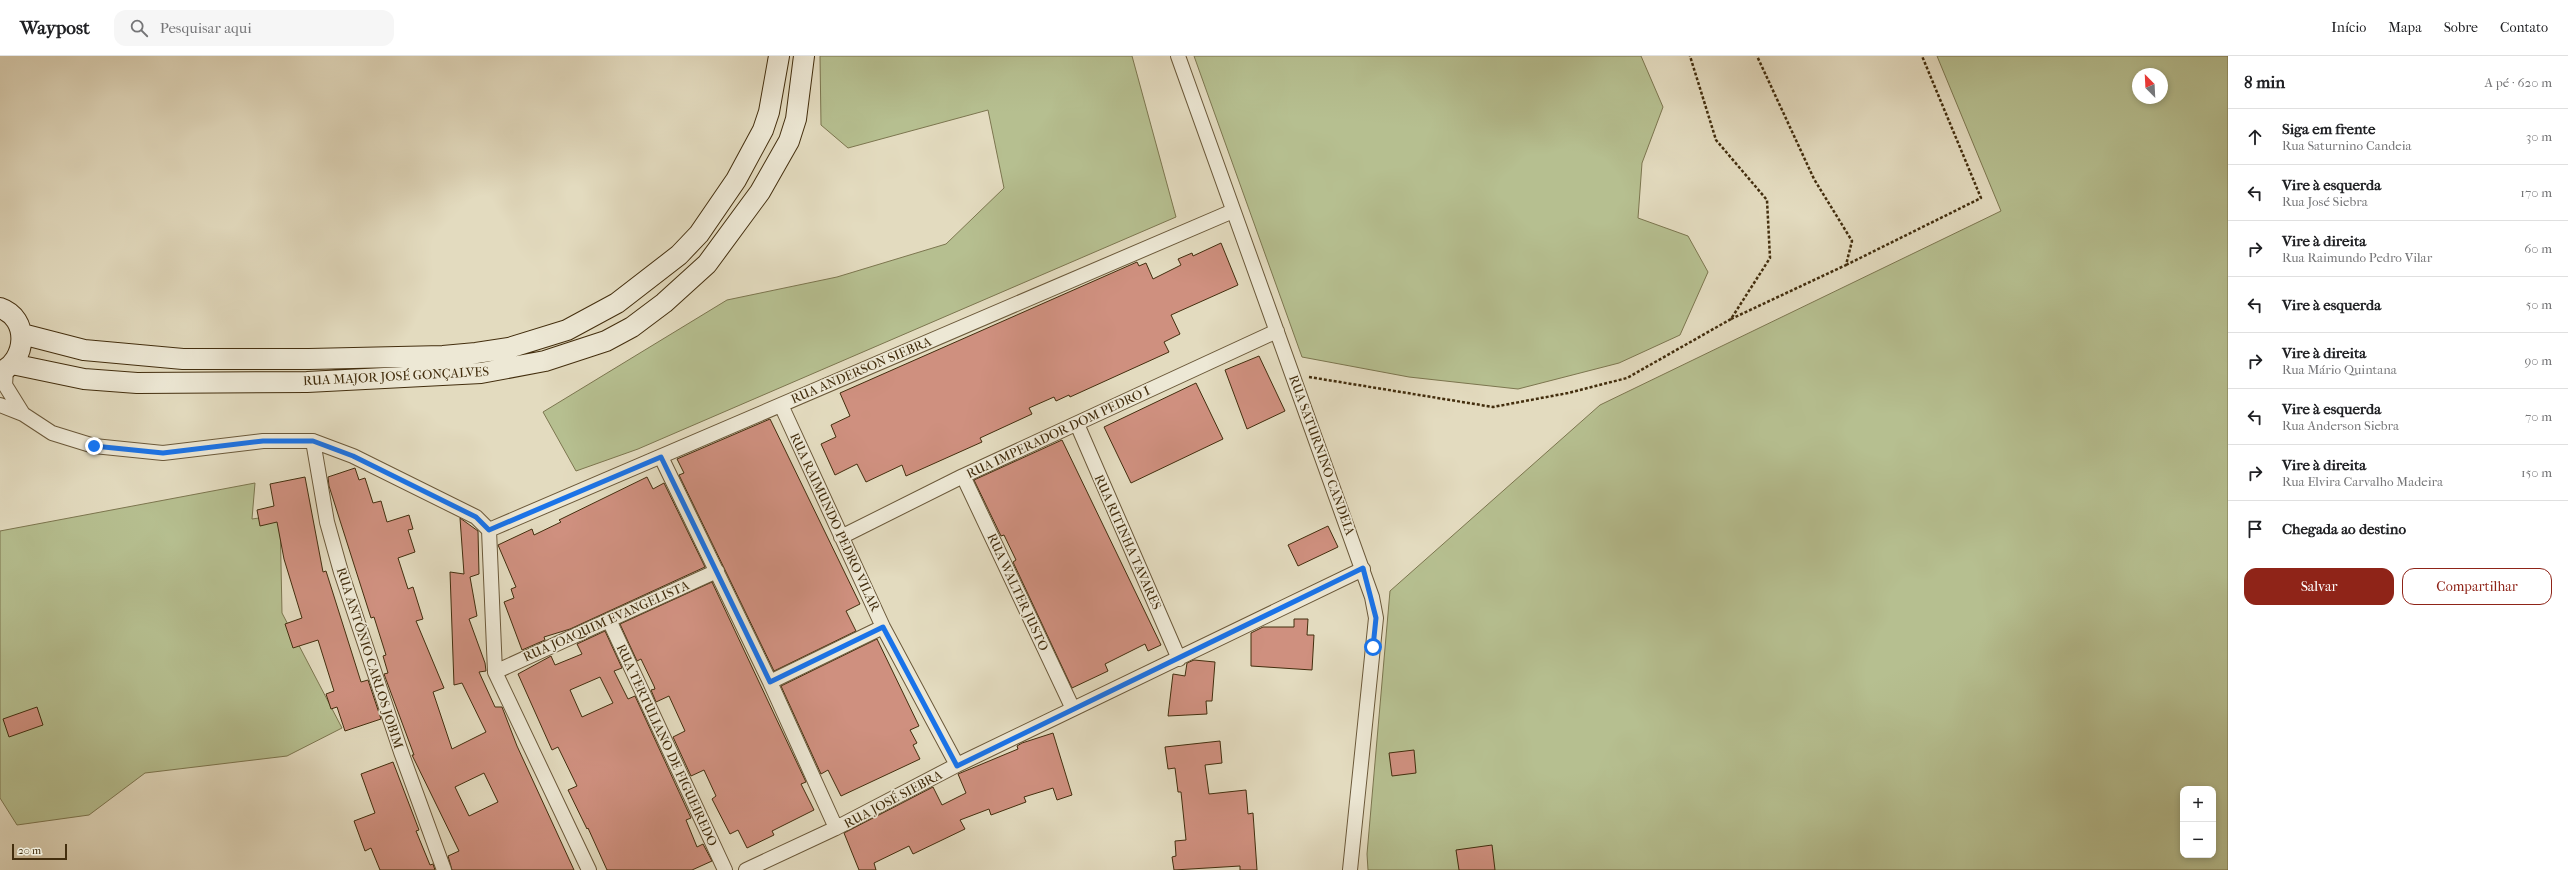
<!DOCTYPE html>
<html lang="pt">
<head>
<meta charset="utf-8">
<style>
	body { margin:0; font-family:"IM FELL French Canon",serif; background:#f6f6f6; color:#202124 }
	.controls { position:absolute; right:12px; bottom:12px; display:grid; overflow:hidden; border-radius:8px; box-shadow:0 2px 6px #0003 }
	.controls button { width:36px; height:36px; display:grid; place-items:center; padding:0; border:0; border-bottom:1px solid #e0e0e0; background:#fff; color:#202124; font:20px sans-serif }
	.compass { position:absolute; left:2132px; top:12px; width:36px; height:36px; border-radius:50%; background:#fff; box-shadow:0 2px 6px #0003; rotate:336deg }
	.scale { position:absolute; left:12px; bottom:10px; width:55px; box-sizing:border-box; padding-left:4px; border:2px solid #432e0e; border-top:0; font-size:11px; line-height:14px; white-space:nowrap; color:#432e0e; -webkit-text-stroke:3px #ede8d5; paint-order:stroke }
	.stop { position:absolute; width:12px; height:12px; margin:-9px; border:3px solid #1a73e8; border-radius:50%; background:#fff }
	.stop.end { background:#1a73e8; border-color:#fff; box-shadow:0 1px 4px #0008 }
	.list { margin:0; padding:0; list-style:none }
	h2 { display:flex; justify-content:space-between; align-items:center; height:52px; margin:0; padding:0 16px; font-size:17px }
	h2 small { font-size:13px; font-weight:400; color:#757577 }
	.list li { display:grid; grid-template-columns:26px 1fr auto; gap:12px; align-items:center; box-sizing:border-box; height:56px; padding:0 16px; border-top:1px solid #e0e0e0 }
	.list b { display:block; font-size:15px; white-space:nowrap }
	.list p { margin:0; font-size:13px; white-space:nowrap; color:#757577 }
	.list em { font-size:13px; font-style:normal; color:#757577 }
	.actions { display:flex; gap:8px; padding:12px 16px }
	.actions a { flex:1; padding:9px 0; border:1px solid #8f2418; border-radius:12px; text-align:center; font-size:14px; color:#8f2418 }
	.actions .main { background:#8f2418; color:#fff }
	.icon { flex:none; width:22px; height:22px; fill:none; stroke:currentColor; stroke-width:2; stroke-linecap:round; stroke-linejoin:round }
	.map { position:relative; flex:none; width:2228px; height:814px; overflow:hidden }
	header { display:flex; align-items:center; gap:24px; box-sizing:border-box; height:56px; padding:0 20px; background:#fff; border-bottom:1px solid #e0e0e0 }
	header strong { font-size:19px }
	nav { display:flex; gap:22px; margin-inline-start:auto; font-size:14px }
	.search { width:280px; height:36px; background:#f6f6f6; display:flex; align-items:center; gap:10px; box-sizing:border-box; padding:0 14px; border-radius:12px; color:#757577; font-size:15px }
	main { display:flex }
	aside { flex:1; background:#fff }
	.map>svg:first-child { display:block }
	.green { fill:#b6bf90; stroke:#7c764f; fill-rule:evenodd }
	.building { fill:#cf907f; stroke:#432e0e; fill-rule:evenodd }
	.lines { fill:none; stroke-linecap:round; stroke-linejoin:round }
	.street-casing { stroke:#6b593a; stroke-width:16 }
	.secondary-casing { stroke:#432e0e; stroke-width:22 }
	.path { stroke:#432e0e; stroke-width:2.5; stroke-dasharray:3 2; stroke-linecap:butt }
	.street { stroke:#ede8d5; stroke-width:14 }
	.secondary { stroke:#ede8d5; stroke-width:20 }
	.route { stroke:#1a73e8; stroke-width:5 }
	.labels { text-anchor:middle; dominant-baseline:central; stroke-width:3.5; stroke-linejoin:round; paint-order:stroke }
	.street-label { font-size:13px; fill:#432e0e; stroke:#ede8d5 }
</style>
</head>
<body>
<header>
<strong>Waypost</strong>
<div class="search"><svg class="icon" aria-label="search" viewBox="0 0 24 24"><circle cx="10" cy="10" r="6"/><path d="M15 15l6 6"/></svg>Pesquisar aqui</div>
<nav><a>Início</a><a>Mapa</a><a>Sobre</a><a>Contato</a></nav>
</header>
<main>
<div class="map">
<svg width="2228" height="814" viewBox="0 0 2228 814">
	<rect width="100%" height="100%" fill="#e3dbbf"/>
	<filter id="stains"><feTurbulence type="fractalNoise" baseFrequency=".005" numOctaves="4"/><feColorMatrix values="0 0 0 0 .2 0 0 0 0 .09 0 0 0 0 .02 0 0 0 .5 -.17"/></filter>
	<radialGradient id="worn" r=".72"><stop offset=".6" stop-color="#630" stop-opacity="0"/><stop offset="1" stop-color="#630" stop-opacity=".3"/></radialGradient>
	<path class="green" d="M820 0H1132L1176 161 638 393 576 415 543 356 727 244 837 221 946 188 1004 132 988 54 848 92 821 69Z
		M1194 0H1641L1663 51 1642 107 1638 162 1688 180 1708 216 1680 279 1619 307 1518 333 1409 321 1302 301Z
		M1937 0H2228V814H1368L1367 798 1390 535 1600 349 2001 155ZM2138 18H2162V42H2138ZM2183 733H2213V799H2183Z
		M255 427 252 463 280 459 282 557 342 672 287 700 145 717 89 759 17 769 0 742V475Z"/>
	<path class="building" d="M1221 187 1238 229 1171 259 1180 278 1164 286 1169 296 1070 341 1069 339 1056 345 1054 341 1029 352 1032 358 980 382 982 386 906 420 902 409 866 426 857 408 835 419 821 388 836 381 831 369 850 360 840 337 1137 206 1139 210 1146 207 1153 223 1181 209 1178 203 1192 197 1193 200Z
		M1259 300 1285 355 1247 373 1225 314Z
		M1196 327 1223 383 1131 427 1104 371Z
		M770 363 860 548 846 555 856 575 774 615 679 419 684 417 677 403Z
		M1062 384 1161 589 1148 595 1145 588 1105 608 1108 615 1072 632 1013 506 1016 504 1004 479 1001 480 974 424Z
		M355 412 359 424 365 422 373 447 381 445 387 466 409 459 413 473 408 474 415 496 398 502 408 533 413 531 423 563 416 565 444 632 433 636 452 693 486 676 462 627 454 629 450 516 464 518 460 462 478 475 479 518 470 521 477 560 469 563 485 607 486 615 479 616 495 651H502L517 690 574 814H452L448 800 459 795 412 699H414L384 618 388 617 383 600 386 599 374 561 371 562 329 430 328 421ZM484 717 498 746 469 760 455 731Z
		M305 421 323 516 326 515 361 626 368 624 381 663 345 675 337 651 331 653 326 638 334 635 318 584 293 592 285 568 302 562 284 503 277 466 260 470 257 454 274 450 270 428Z
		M647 421 653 433 664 427 705 511 570 573 544 581 545 584 522 594 504 546 514 542 511 533 516 531 498 489 532 473 534 479 561 466 559 464Z
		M1328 470 1338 491 1298 510 1288 489Z
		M712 526 806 726 801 728 814 754 772 775 774 779 747 792 738 774 730 778 712 743 716 740 704 714 691 720 673 681 685 675 669 640 656 646 651 634 655 633 654 630 641 603 637 605 620 568Z
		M1294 563H1308L1307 579H1314L1312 614 1251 610V577L1263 571H1294Z
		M605 575 622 612 614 615 628 643 635 640 691 762 686 764 697 791 703 788 712 805 692 814H607L588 772 587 773 568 734 577 730 558 691 552 694 518 618 551 600 555 609 582 598 577 588ZM600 621 613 647 582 661 570 634Z
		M877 583 919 670 910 674 917 687 913 689 920 703 841 740 828 714 821 718 781 630Z
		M1194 604 1215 606 1212 645H1206L1207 658 1168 660 1173 618 1185 620 1187 607Z
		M37 651 43 669 9 681 3 663Z
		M1053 677 1072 739 1057 744 1053 732 1024 741 1026 746 991 759 989 753 960 764 965 773 913 798 909 790 874 807 876 814H859L844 777 933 731 942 749 966 737 958 718 1018 693 1017 690 1022 687Z
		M1220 685 1222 707 1205 709 1209 738 1246 734 1248 758 1253 757 1257 814H1240V810L1174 814 1172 801 1176 800 1175 785 1186 784 1181 736H1178L1175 712 1168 713 1165 691Z
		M1414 694 1416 717 1392 720 1389 697Z
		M393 706 419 774 416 775 430 809 433 808 435 814H380L371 792 365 795 354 765 375 757 361 718Z
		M1492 789 1495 814H1459L1456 794Z"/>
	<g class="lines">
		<defs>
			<path id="street" d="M1178 0 1372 541 1376 562 1373 591 1350 814
				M6 314 5 329 23 358
				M0 349 23 358 52 377 94 390 163 397 263 385H313L353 400 476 461 489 474 495 616 589 814
				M781 349 883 571 957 709
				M1077 368 1179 603
				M313 385 327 466 341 516 401 696 444 814
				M661 401 770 626 836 772
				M963 420 1073 653
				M489 474 1233 155
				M841 481 963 420 1277 275
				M609 564 725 814
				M495 616 717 515
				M770 626 883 571
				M746 814 836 772 957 709 1363 513"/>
			<path id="secondary" d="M0 252C30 262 27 305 0 316
				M22 278 84 294 183 303H309L443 300 476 297 509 292 567 274 617 247 679 199 699 178 736 124 763 74 769 56 779 0
				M12 308 84 323 137 327 307 326 481 317 545 305 606 285 632 271 664 247 707 208 760 136 789 85 796 63 804 0"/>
		</defs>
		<use href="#street" class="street-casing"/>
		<use href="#secondary" class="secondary-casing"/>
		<path class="path" d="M1846 209 1981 142 1922 0
			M1731 263 1846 209 1852 185 1814 123 1757 0
			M1309 321 1493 351 1568 337 1627 322 1731 263 1770 202 1767 144 1716 84 1690 0"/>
		<use href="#street" class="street"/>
		<use href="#secondary" class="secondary"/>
	</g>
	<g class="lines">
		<path class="route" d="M94 390 163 397 263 385H313L353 400 476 461 489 474 661 401 770 626 883 571 957 710 1363 512 1376 562 1373 591"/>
	</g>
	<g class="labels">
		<g class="street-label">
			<text transform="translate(861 314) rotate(-23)">RUA ANDERSON SIEBRA</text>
			<text transform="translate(396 320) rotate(-3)">RUA MAJOR JOSÉ GONÇALVES</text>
			<text transform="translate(1058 376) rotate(-25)">RUA IMPERADOR DOM PEDRO I</text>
			<text transform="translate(1322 399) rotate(70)">RUA SATURNINO CANDEIA</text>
			<text transform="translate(835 466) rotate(65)">RUA RAIMUNDO PEDRO VILAR</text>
			<text transform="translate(1128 486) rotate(66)">RUA RITINHA TAVARES</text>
			<text transform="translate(1018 536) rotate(65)">RUA WALTER JUSTO</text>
			<text transform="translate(606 565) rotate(-24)">RUA JOAQUIM EVANGELISTA</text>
			<text transform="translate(370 602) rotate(72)">RUA ANTÔNIO CARLOS JOBIM</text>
			<text transform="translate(667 689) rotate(65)">RUA TERTULIANO DE FIGUEIREDO</text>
			<text transform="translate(893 743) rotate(-28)">RUA JOSÉ SIEBRA</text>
		</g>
	</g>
	<rect width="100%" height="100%" filter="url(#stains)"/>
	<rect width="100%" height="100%" fill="url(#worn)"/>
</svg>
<div class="controls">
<button>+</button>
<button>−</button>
</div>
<svg class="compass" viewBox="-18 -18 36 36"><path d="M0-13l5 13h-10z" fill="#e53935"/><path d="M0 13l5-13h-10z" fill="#757577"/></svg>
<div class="scale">20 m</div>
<div class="stop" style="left:1373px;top:591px"></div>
<div class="stop end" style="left:94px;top:390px"></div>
</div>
<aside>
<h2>8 min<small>A pé · 620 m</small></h2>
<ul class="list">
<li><svg class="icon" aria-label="ahead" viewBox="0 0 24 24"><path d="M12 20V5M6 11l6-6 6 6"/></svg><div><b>Siga em frente</b><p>Rua Saturnino Candeia</p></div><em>30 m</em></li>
<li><svg class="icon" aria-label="left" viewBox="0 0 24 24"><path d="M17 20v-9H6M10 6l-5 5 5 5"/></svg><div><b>Vire à esquerda</b><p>Rua José Siebra</p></div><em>170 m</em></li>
<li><svg class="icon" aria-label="right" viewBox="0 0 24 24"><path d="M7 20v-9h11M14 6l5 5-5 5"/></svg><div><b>Vire à direita</b><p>Rua Raimundo Pedro Vilar</p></div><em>60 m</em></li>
<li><svg class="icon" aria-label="left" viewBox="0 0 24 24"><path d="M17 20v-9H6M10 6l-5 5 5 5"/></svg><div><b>Vire à esquerda</b></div><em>50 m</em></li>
<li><svg class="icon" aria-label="right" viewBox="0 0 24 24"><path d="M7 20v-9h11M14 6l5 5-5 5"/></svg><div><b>Vire à direita</b><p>Rua Mário Quintana</p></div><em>90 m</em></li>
<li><svg class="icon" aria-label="left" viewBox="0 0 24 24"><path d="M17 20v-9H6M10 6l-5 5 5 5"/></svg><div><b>Vire à esquerda</b><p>Rua Anderson Siebra</p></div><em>70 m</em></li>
<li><svg class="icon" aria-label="right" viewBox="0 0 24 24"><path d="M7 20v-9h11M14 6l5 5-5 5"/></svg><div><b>Vire à direita</b><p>Rua Elvira Carvalho Madeira</p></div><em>150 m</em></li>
<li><svg class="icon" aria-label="arrive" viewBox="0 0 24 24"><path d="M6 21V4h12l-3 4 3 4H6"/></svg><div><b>Chegada ao destino</b></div></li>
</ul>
<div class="actions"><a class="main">Salvar</a><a>Compartilhar</a></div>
</aside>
</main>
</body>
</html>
